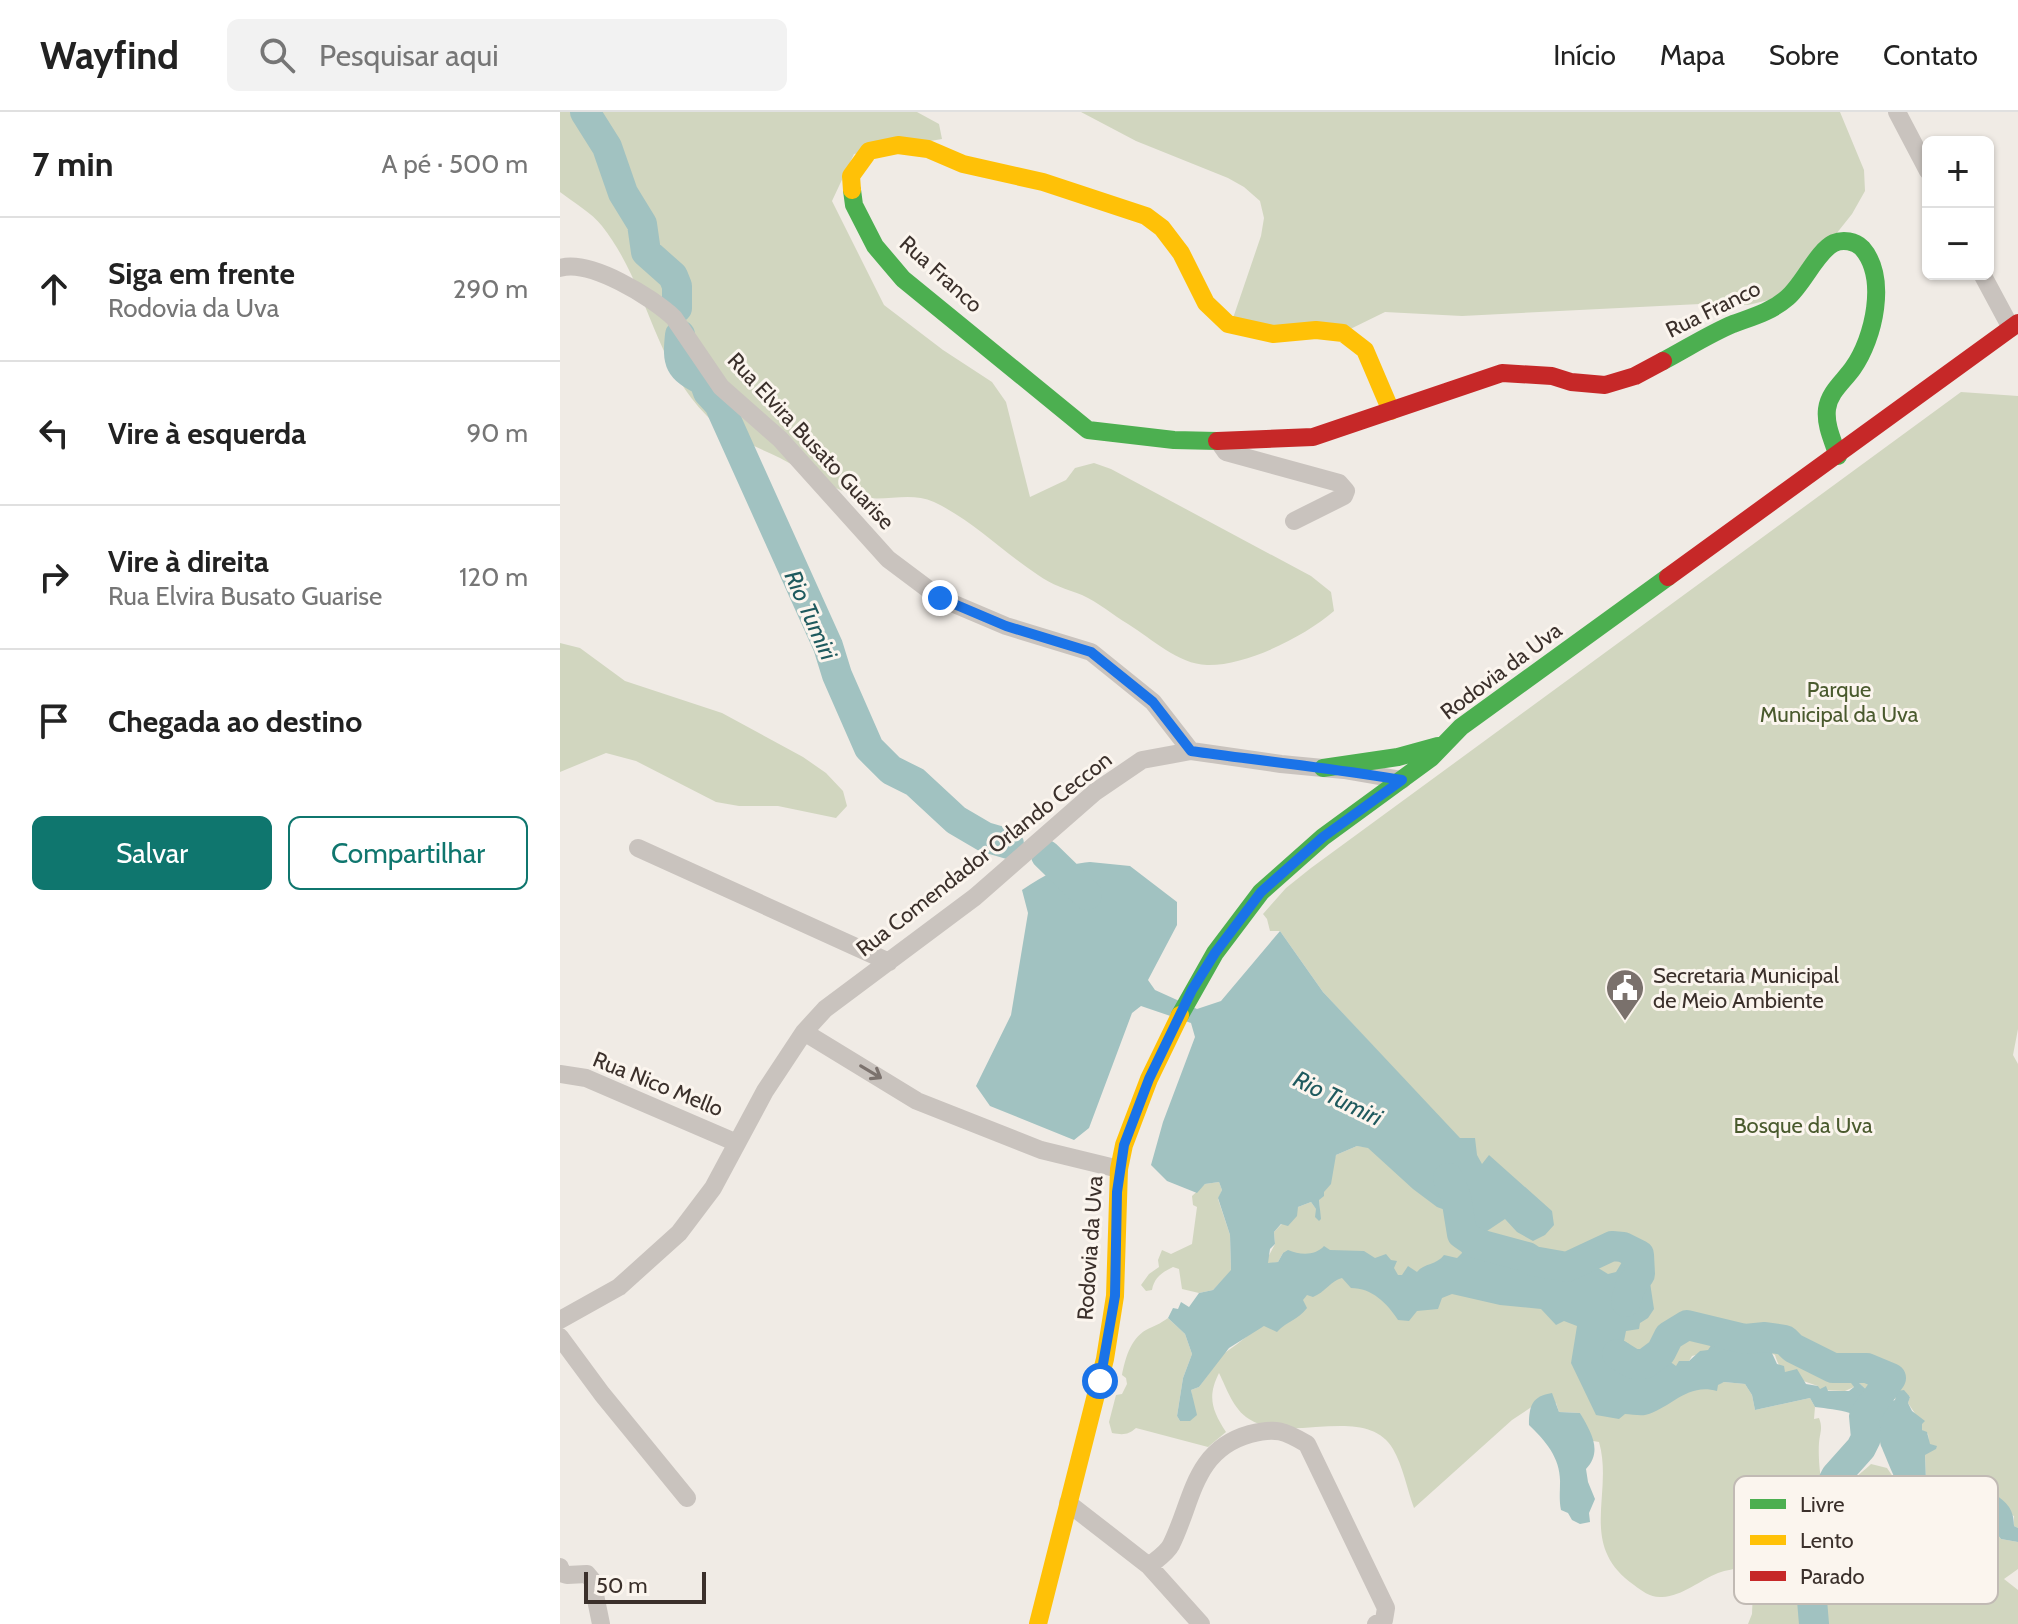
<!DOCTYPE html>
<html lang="pt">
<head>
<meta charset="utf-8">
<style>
	body { margin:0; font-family:Cabin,sans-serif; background:#f2f2f2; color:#222 }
	.controls { position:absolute; right:24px; top:24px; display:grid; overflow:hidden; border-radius:12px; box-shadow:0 2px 6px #0004 }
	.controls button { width:72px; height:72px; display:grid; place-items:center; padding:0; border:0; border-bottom:2px solid #e0e0e0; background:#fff; color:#222; font:40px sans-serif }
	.scale { position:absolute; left:24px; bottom:20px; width:122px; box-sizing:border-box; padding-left:8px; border:4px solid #3b302b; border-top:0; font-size:22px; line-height:28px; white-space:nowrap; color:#3b302b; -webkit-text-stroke:6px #fbf5ee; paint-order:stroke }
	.stop { position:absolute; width:24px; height:24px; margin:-18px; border:6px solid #1a73e8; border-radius:50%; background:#fff }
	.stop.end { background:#1a73e8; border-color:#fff; box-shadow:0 2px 8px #0008 }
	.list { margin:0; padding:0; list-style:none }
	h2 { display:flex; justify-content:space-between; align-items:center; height:104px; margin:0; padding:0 32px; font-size:34px }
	h2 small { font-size:26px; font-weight:400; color:#767676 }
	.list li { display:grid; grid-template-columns:52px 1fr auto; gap:24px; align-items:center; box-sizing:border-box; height:144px; padding:0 32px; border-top:2px solid #e0e0e0 }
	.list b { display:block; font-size:30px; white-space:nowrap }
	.list p { margin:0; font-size:26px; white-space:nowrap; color:#767676 }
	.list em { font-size:26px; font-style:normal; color:#767676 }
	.actions { display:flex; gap:16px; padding:24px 32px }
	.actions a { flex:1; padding:18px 0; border:2px solid #0f766e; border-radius:12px; text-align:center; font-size:28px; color:#0f766e }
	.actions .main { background:#0f766e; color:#fff }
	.icon { flex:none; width:44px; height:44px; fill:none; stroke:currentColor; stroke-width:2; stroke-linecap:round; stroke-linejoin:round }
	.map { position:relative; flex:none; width:1458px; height:1512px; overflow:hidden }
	header { display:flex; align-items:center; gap:48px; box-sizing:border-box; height:112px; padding:0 40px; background:#fff; border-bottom:2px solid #e0e0e0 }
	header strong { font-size:38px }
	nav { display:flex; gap:44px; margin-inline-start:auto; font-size:28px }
	.search { width:560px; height:72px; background:#f2f2f2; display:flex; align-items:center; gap:20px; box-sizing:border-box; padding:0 28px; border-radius:12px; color:#767676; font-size:30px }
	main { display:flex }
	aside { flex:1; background:#fff }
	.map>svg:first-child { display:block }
	.green { fill:#d1d6bf }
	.water { fill:#a1c2c1 }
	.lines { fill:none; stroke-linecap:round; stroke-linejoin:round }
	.river { stroke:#a1c2c1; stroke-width:30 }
	.street { stroke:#c9c3be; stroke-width:18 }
	.fast { stroke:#4caf50; stroke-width:18 }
	.slow { stroke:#ffc107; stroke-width:18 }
	.jam { stroke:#c62828; stroke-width:18 }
	.oneway { stroke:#7b726d }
	.route { stroke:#1a73e8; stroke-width:10 }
	.labels { text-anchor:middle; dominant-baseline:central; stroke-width:6; stroke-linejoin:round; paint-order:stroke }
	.street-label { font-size:22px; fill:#3b302b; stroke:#fbf5ee }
	.park-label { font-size:22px; fill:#4a5a2e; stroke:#fbf5ee }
	.poi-label { font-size:22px; fill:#3b302b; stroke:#fbf5ee; text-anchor:start }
	.water-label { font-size:24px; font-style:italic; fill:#1f5a5e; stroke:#fbf5ee }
	.key { fill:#fbf5ee; stroke:#c1bab4; stroke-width:2 }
	.key-label { font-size:22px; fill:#3b302b }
</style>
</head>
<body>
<header>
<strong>Wayfind</strong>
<div class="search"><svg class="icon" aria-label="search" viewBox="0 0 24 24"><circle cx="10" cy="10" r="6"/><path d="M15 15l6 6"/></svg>Pesquisar aqui</div>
<nav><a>Início</a><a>Mapa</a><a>Sobre</a><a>Contato</a></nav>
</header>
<main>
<aside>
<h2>7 min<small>A pé · 500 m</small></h2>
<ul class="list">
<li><svg class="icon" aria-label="ahead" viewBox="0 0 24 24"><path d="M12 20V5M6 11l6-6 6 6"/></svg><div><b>Siga em frente</b><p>Rodovia da Uva</p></div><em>290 m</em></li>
<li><svg class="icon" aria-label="left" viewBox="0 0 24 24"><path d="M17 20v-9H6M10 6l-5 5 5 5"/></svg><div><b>Vire à esquerda</b></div><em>90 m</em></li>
<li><svg class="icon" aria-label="right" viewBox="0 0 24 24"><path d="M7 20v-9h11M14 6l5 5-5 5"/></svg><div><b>Vire à direita</b><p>Rua Elvira Busato Guarise</p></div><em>120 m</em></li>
<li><svg class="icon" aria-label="arrive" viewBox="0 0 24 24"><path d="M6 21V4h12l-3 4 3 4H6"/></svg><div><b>Chegada ao destino</b></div></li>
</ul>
<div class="actions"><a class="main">Salvar</a><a>Compartilhar</a></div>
</aside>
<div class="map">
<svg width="1458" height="1512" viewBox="0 0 1458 1512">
	<rect width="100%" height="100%" fill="#f0ebe5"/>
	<path class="green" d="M0 0H357L379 12 382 27 294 42 272 89 324 193 383 238 432 270 446 290 470 385 506 368 515 356 534 351 551 357 751 464 771 480 774 499C745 524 687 554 647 553 618 552 592 527 568 512 553 503 538 490 522 483 506 477 492 473 478 463 443 440 412 408 374 390 350 379 326 390 302 385 272 378 247 360 220 346 195 334 167 324 147 304 94 251 88 172 42 114 32 101 13 90 0 80Z
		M521 0H1280L1304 58 1305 79 1292 102 1237 171 1217 186 1188 193 1140 192 902 204 825 200 776 224 670 215 701 124 704 106 700 89 684 75 668 66 576 29Z
		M1401 280 1458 284V917L1453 943 1458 952V1416L1454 1414V1404L1416 1388 1397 1395 1381 1390 1366 1369 1365 1342 1370 1339 1368 1322 1362 1318V1312L1348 1291 1350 1284 1336 1286 1323 1292 1311 1287V1282L1297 1269 1292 1271 1294 1275 1285 1279 1259 1278 1258 1274C1240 1267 1221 1266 1215 1243L1179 1226 1177 1232 1132 1244 1129 1249 1145 1275 1164 1270 1185 1272 1192 1283 1195 1298 1250 1286 1255 1295 1254 1307 1259 1306C1263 1316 1260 1320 1259 1331 1258 1343 1260 1372 1265 1382L1259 1397 1267 1435 1262 1446 1270 1452 1264 1470 1259 1472 1260 1479 1271 1487 1287 1484 1290 1478C1281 1445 1272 1402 1292 1370 1296 1364 1305 1358 1311 1352L1327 1356 1365 1411 1393 1431 1402 1409C1420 1409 1430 1412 1441 1427L1458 1430V1457L1444 1467 1458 1478V1512H1188L1192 1502 1193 1478 1187 1477 1183 1455C1175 1457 1166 1458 1158 1461 1140 1468 1123 1484 1102 1485 1091 1486 1082 1479 1074 1473 1017 1433 1054 1382 1039 1330L1033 1329 1020 1301 999 1300 996 1291 976 1292 952 1308 854 1396C847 1377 843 1354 833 1337 806 1291 730 1333 689 1307 673 1297 667 1277 659 1261 647 1285 652 1298 666 1320L648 1335 576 1316C568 1323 563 1323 552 1321L549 1310 556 1283 562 1282 567 1272 566 1266 562 1263C565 1248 570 1227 586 1218 594 1214 600 1212 608 1206L625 1222 632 1242 623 1266 617 1304 620 1309 633 1289 631 1278 639 1275 655 1253 652 1247C670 1241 684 1224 701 1215 711 1211 723 1212 733 1208L723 1141 718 1150 708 1152 707 1147 715 1132 714 1120 738 1095 751 1090 760 1102 759 1087 776 1043 797 1034 808 1035 849 973 763 880 720 819H710L707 807 703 802 726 776 751 756Z
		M0 531 20 536 65 569 162 601 243 645 266 661 283 679 287 694 276 706 218 694H179L156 690 76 649 46 641 0 660Z
		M659 1070 662 1078 658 1087 670 1123 671 1159 653 1178 639 1181 622 1177 619 1157 613 1155C602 1160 594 1166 592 1178L586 1179 581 1173 589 1162 599 1155 598 1148 602 1138 611 1142 632 1132 637 1095 633 1093 632 1084 645 1072Z"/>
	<path class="water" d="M530 750 570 754 617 790V813L588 868 595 878 637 897 661 889 720 819 763 880 900 1026H915L917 1043 922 1052 929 1043 992 1099 994 1113 985 1123 973 1129 957 1120 945 1107 927 1119 922 1126 911 1124 907 1106 877 1095 853 1077 808 1036 797 1034 776 1043 771 1072 764 1080V1084L759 1088 761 1107 759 1109 755 1105 756 1097 751 1090 738 1095 737 1104 728 1114 721 1112 714 1120 715 1132 710 1137 708 1151 718 1150 723 1141 728 1138C740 1143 755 1144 764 1134L770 1138 804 1139 815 1146 826 1142 831 1148 837 1149 834 1156 838 1163H842L848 1154 857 1160C864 1151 877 1153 884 1143L897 1146 902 1141 901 1135H908L910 1132 919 1134 921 1138 961 1149 986 1162 991 1160 993 1163 1001 1162C1007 1151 1021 1143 1034 1142L1035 1154 1048 1162 1056 1160 1062 1150 1067 1149 1071 1153H1080L1089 1164 1094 1197 1088 1206 1080 1211 1079 1217 1066 1219 1064 1229 1069 1232 1067 1238 1078 1246 1091 1242 1105 1246 1116 1254 1119 1249H1129L1140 1239 1148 1238 1152 1232 1161 1227 1167 1234 1176 1232 1179 1225 1186 1223 1199 1234 1200 1229 1206 1228 1217 1252 1224 1254 1225 1260 1237 1257 1246 1272 1258 1274 1260 1277 1266 1274 1268 1279H1289L1294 1275 1291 1271 1297 1269 1311 1282V1287L1323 1292 1335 1288 1337 1279 1344 1278 1350 1285 1348 1291 1352 1299 1365 1309 1362 1312V1318L1367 1320 1370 1332 1377 1334 1376 1337 1365 1343 1366 1369 1369 1368 1370 1375 1378 1378 1381 1390C1386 1391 1389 1395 1393 1395 1395 1395 1425 1382 1430 1379 1445 1389 1454 1395 1454 1414L1458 1416V1430L1441 1427C1416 1393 1398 1420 1368 1414 1352 1411 1329 1353 1322 1336 1319 1331 1320 1324 1320 1318 1303 1300 1278 1298 1255 1295L1250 1286 1195 1298 1192 1283 1185 1272 1164 1270 1158 1273 1157 1279C1127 1270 1110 1297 1085 1303 1079 1304 1071 1302 1065 1302L1059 1307 1036 1303 1011 1251 1017 1214 1004 1209 996 1213 981 1197 940 1193 892 1182 882 1186 878 1197 857 1199 849 1209 838 1208C827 1191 812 1176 791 1176L782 1166C772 1168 764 1181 753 1185L747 1183 743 1188 747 1196C738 1208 727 1209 717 1220L704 1214 669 1236 639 1275 631 1278 637 1303 630 1309H620L617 1304 623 1266 632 1242 625 1222 608 1206 613 1196 618 1197 621 1190 629 1195 639 1181 653 1178 671 1158 670 1123 658 1086 662 1078 659 1070 645 1072 637 1081 607 1069 591 1053 603 1010 635 925 631 911 581 894 572 901 529 1016 514 1028 430 994 416 974 451 903 468 801 462 778C485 763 503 752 530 750Z
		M992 1281 999 1300 1020 1301C1031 1320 1043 1339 1026 1357L1028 1370 1035 1387 1029 1401 1030 1410 1020 1412 1012 1408 1008 1401 1001 1398C999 1388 1000 1381 1000 1371 1001 1347 986 1329 969 1313 969 1294 972 1284 992 1281Z"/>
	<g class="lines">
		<path class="river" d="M25 0 47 35 63 81 82 112 86 140 113 164 117 174V196
			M120 223C117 251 119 256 144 269L148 280 159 292 268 534 277 563 309 636 331 658 355 670 396 708 425 725 449 732
			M486 743 527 783
			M888 1066 896 1085 902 1122 915 1131 967 1145 973 1149 1007 1155 1052 1134 1063 1135 1079 1143 1080 1162 1070 1175 1066 1190
			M1057 1242 1073 1252H1085L1101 1240 1109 1224 1127 1213 1185 1227 1205 1225 1225 1228 1233 1236 1273 1256H1307L1331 1266 1304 1304 1306 1326 1301 1336 1276 1364 1264 1387 1273 1457 1263 1470 1251 1476 1254 1512"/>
		<path class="street" d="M1337 0 1368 59
			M0 156C30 147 92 185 114 206L161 275 220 327 328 447 380 486 446 514 531 540 593 590 631 639
			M1422 162 1451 216
			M659 330 666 340 779 371 786 379 784 384 734 409
			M78 736 329 850
			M244 920 357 989 481 1038 559 1057
			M0 962 26 966 177 1031
			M0 1208 59 1175 119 1121 153 1076 205 979 244 920 265 897 415 785 535 680 582 648 631 639 721 652 784 658 842 668
			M0 1225 42 1282 127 1386
			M508 1391 589 1454C596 1448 607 1441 611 1433 633 1389 633 1338 690 1322 716 1315 725 1319 747 1332L826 1496 824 1508 816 1512
			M589 1454 641 1512
			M0 1455 1 1461 7 1463 27 1462 32 1468 41 1512"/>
		<path class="fast" d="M292 78 294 93 315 134 343 167 528 318 614 328 657 329
			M1103 249C1126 237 1149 222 1173 212 1192 205 1211 200 1227 186 1243 173 1257 139 1274 131 1283 127 1295 129 1302 136 1328 166 1314 226 1293 256 1284 269 1269 280 1267 297 1265 313 1273 329 1278 344
			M763 656 838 645 878 634
			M620 903 655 841 701 780 763 725 871 646 901 615 1108 465"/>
		<path class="slow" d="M292 78 291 64 309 39 338 33 368 37 403 52 483 70 586 104 602 116 621 141 646 191 668 212 713 222 756 218 783 221 805 238 831 299
			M478 1512 545 1247 555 1184 559 1057 564 1033 589 967 620 903"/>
		<path class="jam" d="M657 329 753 325 942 261 992 264 1011 270 1045 273 1075 264 1103 249
			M1108 465 1458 211"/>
	</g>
	<defs><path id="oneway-shaft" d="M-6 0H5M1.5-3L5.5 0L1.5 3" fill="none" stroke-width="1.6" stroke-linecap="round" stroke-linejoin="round" transform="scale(2)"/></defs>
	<use class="oneway" href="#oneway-shaft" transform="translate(311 960) rotate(31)"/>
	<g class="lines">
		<path class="route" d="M380 486 446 514 531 540 593 590 631 639C701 649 772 656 842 668L763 725 701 780 655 841 632 878 589 967 564 1033 557 1080 555 1184 540 1269"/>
	</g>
	<defs>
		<symbol id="civic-pin" viewBox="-11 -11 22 30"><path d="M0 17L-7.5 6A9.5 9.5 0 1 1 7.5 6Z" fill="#7a716c" stroke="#fbf5ee"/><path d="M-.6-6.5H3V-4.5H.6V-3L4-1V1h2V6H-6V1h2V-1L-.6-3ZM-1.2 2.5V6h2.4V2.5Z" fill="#fff"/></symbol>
	</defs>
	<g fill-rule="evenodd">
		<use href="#civic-pin" x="1043" y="854" width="44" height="60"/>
	</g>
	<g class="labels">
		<g class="street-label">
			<text transform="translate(381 162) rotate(42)">Rua Franco</text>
			<text transform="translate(1153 197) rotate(-26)">Rua Franco</text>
			<text transform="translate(251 329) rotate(47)">Rua Elvira Busato Guarise</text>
			<text transform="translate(941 559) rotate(-37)">Rodovia da Uva</text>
			<text transform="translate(424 742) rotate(-38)">Rua Comendador Orlando Ceccon</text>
			<text transform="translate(98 972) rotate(22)">Rua Nico Mello</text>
			<text transform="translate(530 1136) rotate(-86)">Rodovia da Uva</text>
		</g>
		<g class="park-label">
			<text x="1279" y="577">Parque<tspan x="1279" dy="25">Municipal da Uva</tspan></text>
			<text x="1243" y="1013">Bosque da Uva</text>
		</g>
		<g class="poi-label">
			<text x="1093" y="863">Secretaria Municipal<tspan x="1093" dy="25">de Meio Ambiente</tspan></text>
		</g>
		<g class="water-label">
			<text transform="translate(251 503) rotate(66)">Rio Tumiri</text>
			<text transform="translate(778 986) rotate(26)">Rio Tumiri</text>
		</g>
	</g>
	<rect x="1174" y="1364" width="264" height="128" rx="12" class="key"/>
	<rect x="1190" y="1387" width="36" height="10" fill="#4caf50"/>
	<rect x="1190" y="1423" width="36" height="10" fill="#ffc107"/>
	<rect x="1190" y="1459" width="36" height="10" fill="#c62828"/>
	<g class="key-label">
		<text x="1240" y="1400">Livre</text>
		<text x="1240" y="1436">Lento</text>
		<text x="1240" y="1472">Parado</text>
	</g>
</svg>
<div class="controls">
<button>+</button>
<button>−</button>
</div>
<div class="scale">50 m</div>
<div class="stop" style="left:540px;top:1269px"></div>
<div class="stop end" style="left:380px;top:486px"></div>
</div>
</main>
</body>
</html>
